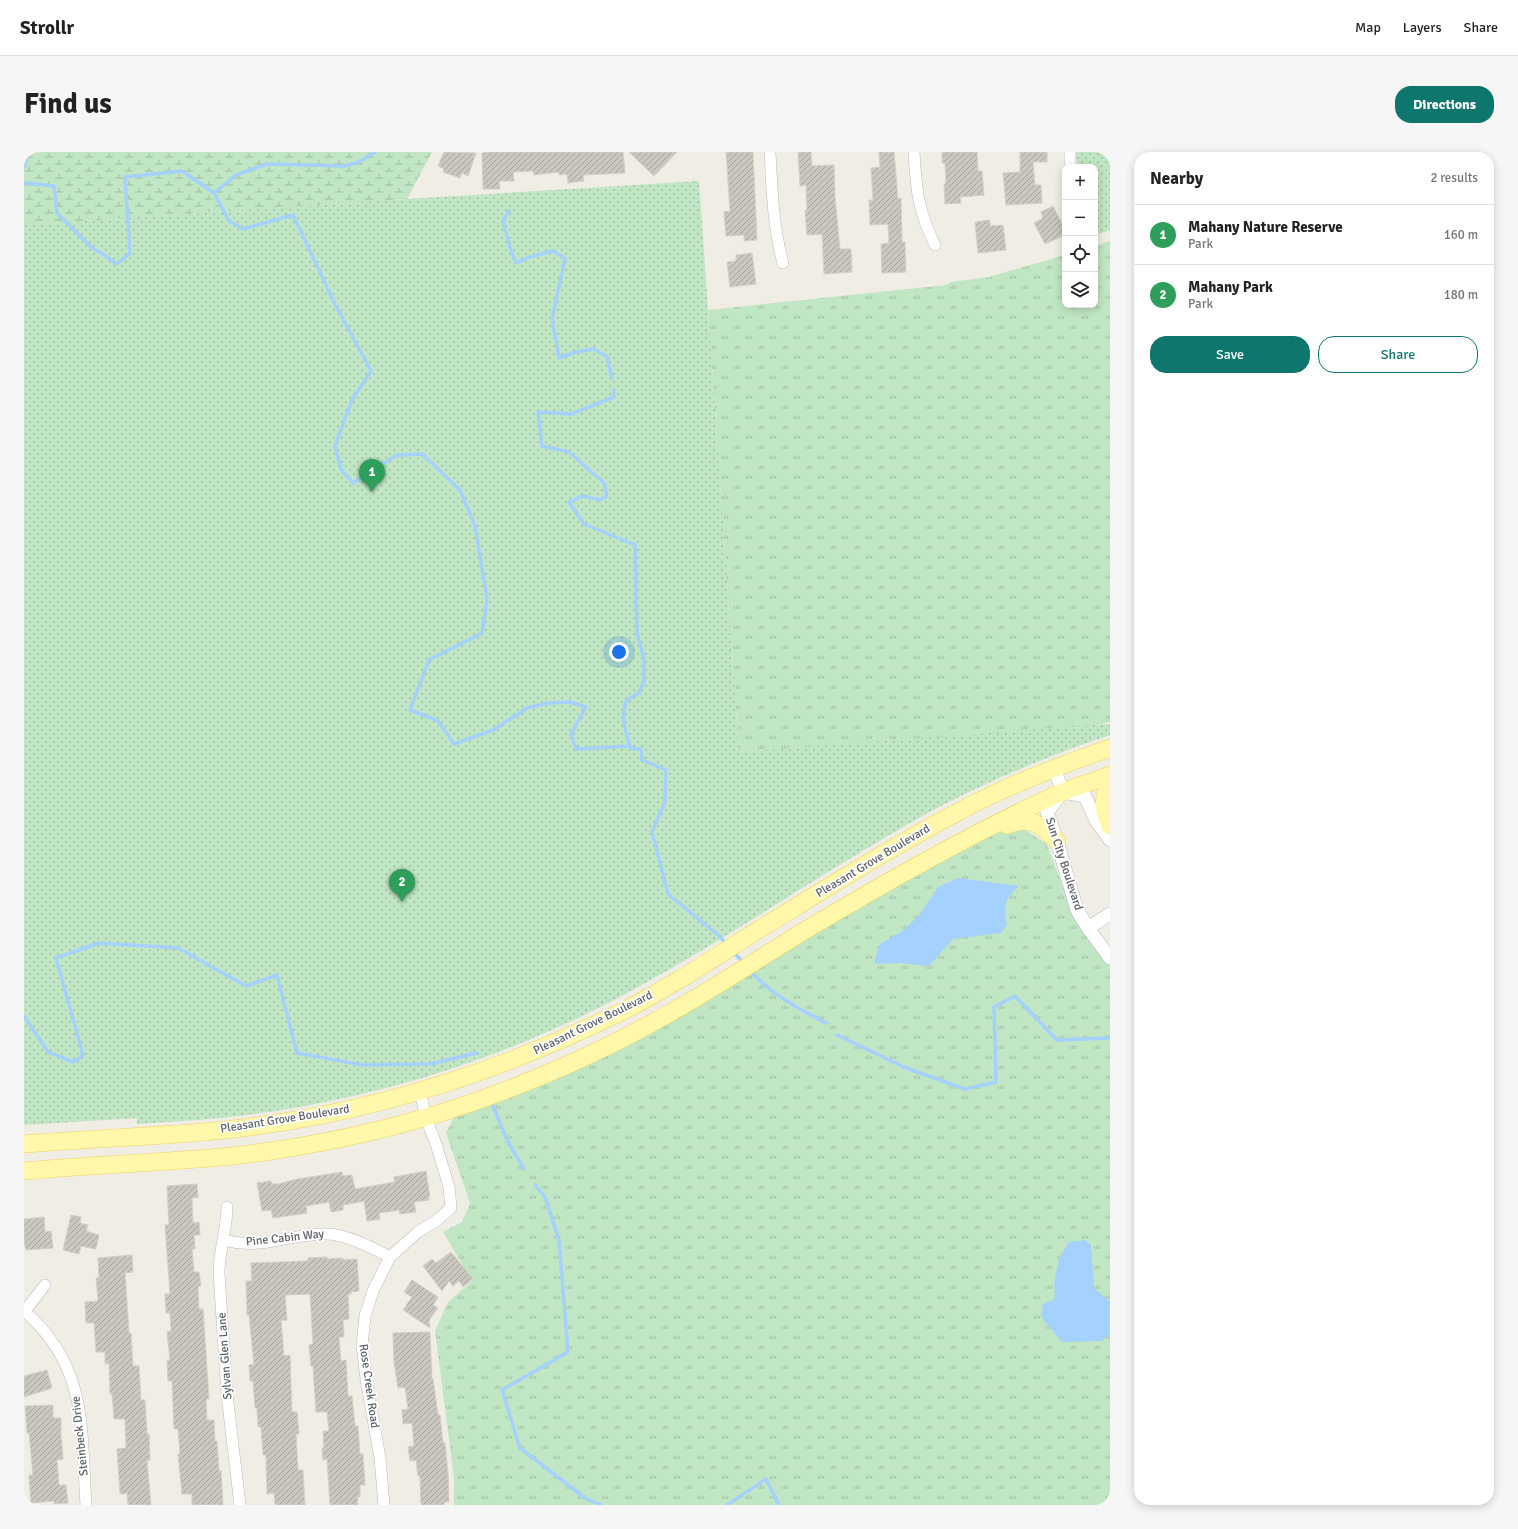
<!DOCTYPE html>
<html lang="en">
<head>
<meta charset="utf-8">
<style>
	body { margin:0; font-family:Signika,sans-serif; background:#f6f6f6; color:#222 }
	.controls { position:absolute; right:12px; top:12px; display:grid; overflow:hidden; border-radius:8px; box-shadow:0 2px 10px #0003 }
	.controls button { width:36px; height:36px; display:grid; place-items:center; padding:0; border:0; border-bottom:1px solid #e0e0e0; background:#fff; color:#222; font:20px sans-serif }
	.you { position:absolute; left:595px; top:500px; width:14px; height:14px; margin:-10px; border:3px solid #fff; border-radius:50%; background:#1a73e8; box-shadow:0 0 0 6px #1a73e833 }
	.badge { display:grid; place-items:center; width:26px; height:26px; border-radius:50%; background:#0f766e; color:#fff; font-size:13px; font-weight:700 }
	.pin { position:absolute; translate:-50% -33px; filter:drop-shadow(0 1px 2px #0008) }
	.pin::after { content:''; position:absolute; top:21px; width:14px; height:12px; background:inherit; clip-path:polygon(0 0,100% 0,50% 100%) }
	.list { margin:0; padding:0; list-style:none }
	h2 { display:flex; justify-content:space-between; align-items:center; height:52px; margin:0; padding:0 16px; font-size:17px }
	h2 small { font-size:13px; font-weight:400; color:#767676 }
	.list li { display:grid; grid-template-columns:26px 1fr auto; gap:12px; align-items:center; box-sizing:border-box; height:60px; padding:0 16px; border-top:1px solid #e0e0e0 }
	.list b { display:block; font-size:15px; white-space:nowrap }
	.list p { margin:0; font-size:13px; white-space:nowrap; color:#767676 }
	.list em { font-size:13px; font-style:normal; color:#767676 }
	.actions { display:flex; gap:8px; padding:12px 16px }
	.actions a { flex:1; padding:9px 0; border:1px solid #0f766e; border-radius:16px; text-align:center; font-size:14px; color:#0f766e }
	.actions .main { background:#0f766e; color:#fff }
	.icon { flex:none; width:22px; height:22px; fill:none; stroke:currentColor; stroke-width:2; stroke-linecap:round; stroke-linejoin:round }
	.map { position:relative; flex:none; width:1086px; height:1353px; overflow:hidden; border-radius:16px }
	header { display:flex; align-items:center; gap:24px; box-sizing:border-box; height:56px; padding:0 20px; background:#fff; border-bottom:1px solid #e0e0e0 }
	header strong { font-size:19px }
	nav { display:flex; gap:22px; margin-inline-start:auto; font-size:14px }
	.intro { display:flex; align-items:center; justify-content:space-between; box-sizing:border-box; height:96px; padding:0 24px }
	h1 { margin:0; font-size:28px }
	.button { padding:10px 18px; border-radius:16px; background:#0f766e; color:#fff; font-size:14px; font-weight:700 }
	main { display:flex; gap:24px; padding:0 24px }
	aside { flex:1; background:#fff; border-radius:16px; box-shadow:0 2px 10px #0003 }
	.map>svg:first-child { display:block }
	.grass { fill:url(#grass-tufts) }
	.wetland { fill:url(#wetland-marsh) }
	.park { fill:url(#park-dots) }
	.water { fill:#a4d1ff }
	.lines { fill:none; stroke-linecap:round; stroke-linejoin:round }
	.stream { stroke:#a4d1ff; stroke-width:3.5 }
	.building { fill:url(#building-hatch); stroke:#d3cfc3 }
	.minor-casing { stroke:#b9bbc0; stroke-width:12 }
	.tertiary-casing { stroke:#b9bbc0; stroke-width:14 }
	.primary-casing { stroke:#f1d25b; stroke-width:18 }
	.minor { stroke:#fff; stroke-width:11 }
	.tertiary { stroke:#fff; stroke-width:13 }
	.primary { stroke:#fff7a9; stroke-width:17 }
	.labels { text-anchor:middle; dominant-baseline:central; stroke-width:3.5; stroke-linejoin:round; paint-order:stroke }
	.street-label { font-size:12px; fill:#5c5f65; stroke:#fff }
</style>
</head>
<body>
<header>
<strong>Strollr</strong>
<nav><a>Map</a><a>Layers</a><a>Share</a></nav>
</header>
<div class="intro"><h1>Find us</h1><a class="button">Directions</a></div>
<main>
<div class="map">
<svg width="1086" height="1353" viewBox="0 0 1086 1353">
	<defs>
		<pattern id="grass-tufts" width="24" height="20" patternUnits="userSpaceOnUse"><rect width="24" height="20" fill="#c1e6c3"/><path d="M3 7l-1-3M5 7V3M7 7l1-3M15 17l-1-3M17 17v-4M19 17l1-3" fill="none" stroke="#a0bea2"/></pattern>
		<pattern id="wetland-marsh" width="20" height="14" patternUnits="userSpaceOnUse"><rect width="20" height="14" fill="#c1e6c3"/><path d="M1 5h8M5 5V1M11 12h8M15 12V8" fill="none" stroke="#a0bea2"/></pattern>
		<pattern id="park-dots" width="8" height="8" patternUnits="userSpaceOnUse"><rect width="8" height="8" fill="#c1e6c3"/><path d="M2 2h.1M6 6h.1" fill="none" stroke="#a0bea2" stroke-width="1.8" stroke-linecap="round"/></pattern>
		<pattern id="building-hatch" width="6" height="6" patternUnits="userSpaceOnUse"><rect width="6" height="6" fill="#cac7c1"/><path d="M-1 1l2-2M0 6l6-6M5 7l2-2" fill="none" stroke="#a7a5a0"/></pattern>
	</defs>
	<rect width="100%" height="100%" fill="#efede4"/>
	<path class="grass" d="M1086 89V570L1055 577 715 600 684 158 922 133 927 130 965 125 1041 103V153H1071V94Z
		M998 676 1023 692 1048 759 1086 811V1353H430V1326L411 1179 424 1150 448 1129 419 1080 438 1070 446 1051 422 981 432 961 599 892 808 769 951 692 982 677Z"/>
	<path class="wetland" d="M0 0H408L383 47 0 73Z"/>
	<path class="park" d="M1051 0H1086V78L1071 83V15H1054Z
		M675 29 715 600 1086 572V583C1014 607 943 638 877 676 785 729 697 791 603 841 494 900 374 940 251 959 205 966 159 969 113 972V966L0 973V73L383 47Z"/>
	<path class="water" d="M934 726 995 734C981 747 978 753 983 772L977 781 929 787 905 814 876 811 853 812 850 809 856 792 879 779 897 761 914 735Z
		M1061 1088 1067 1093 1070 1136 1086 1150V1181L1078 1189 1038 1190 1020 1169 1017 1163 1019 1152 1031 1147 1030 1132 1035 1107 1045 1090Z"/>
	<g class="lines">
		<path class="stream" d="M0 15 5 0
			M0 31 30 34 33 61 66 94 93 112 106 101 101 25 158 19 190 41 205 69 219 77 269 63 311 152 347 219 328 248 311 294 317 317 329 331 373 303 398 302 436 338 451 374 463 447 458 481 405 508 386 558 414 569 430 592 469 578 503 556 524 551 546 550 562 555 547 582 552 597 606 594 609 597H617L618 608 642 618 641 650 628 680 644 742 694 783 703 792
			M190 41 212 23 243 12 320 14 335 10 351 0
			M485 59 479 69 487 99 492 111 506 105 529 99 541 107 528 167 535 206 552 200 570 197 583 205 588 226
			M590 238V245L547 262 514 260 518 294 545 300 580 331 583 344 576 348 559 344 545 350 560 372 611 393 613 481 620 507V529L615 541 603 548C596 564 601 578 606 594
			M709 800 720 811
			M725 818C746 841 775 858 803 871
			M0 864 24 900 50 910 59 903 32 806 75 791 154 796 222 834 253 823 273 901 338 913 407 912 452 901
			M813 883 882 916 941 937 972 930 970 855 991 844 1033 888 1086 886
			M469 954 484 990 500 1017
			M511 1033 521 1045 535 1088 544 1200 478 1238 496 1296 561 1346 577 1353
			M703 1353 742 1327 755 1353"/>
	</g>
	<path class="building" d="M420 0 452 1 444 24 438 21 436 26 419 20 420 17 414 14Z
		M467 0H599L601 21 559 23 560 29 544 31 543 22 535 23V20L510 23 509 19 489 20 490 29H475L476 37H459L458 1Z
		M605 0H653L630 24Z
		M702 0H729L733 88 720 89V83L702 84 700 60 706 59Z
		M774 0H787L788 14 810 13 811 45 816 97H827L828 120 800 122 798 82 783 83 781 58H783L782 33 776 34Z
		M855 0H870L874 47 877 46 878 90H881L882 120 858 121 857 92 865 91 864 72 846 73 845 48H849L847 16 856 15Z
		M918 0H953L954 19H958L960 43 936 45 937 51 921 52 920 32 922 31 921 11H918Z
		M996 0H1023V10H1009L1011 33H1017L1018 51 982 53 979 21 996 20Z
		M1029 54 1041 78V83L1021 92 1010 71 1019 66 1017 60Z
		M966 68V74L979 73 982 98 954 101 951 70Z
		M728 101 732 132 706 135 703 110 712 109V103Z
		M402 1019 406 1045H404L405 1048 390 1050 392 1060 376 1062 375 1058 355 1061 356 1067 343 1069 340 1049 319 1053V1058L307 1060 305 1050 282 1054 283 1061 249 1066 247 1058 238 1059 233 1031 247 1029 248 1032H254L274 1027 318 1020 319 1024 328 1023 331 1037 371 1030 370 1025Z
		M173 1032 174 1045 168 1046 169 1071 175 1070 176 1083H170L171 1097H168L170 1120H175L177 1134H174L175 1157H179L185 1247H182L183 1268H190L191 1289H193L195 1319H197L199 1353H168V1342H158L154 1302H156L154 1277H150L148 1229H144L143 1208H146L143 1180 147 1179 146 1161H142L141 1142H146L141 1073H145L143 1034Z
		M47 1063 57 1065 56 1071 64 1073 62 1079 75 1083 72 1097 57 1094 55 1102 39 1098Z
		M20 1065 21 1080 27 1079 29 1096 2 1098 0 1090V1067Z
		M427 1100 449 1127 439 1135 435 1129 429 1134 425 1129 418 1139 399 1114 408 1107 412 1111Z
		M108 1103 109 1120 101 1121 105 1181H107L109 1214H115L117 1248H121L123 1282H125L126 1308 123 1309 127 1353H104L103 1341 96 1342 93 1297 102 1296 101 1267H90L88 1242H86L85 1211 81 1212V1200H72L70 1171H62L61 1150 74 1149 72 1126H75L74 1106Z
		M303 1105V1107L319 1106V1108L333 1107 335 1139 327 1140V1142H324L325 1167 319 1168 320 1185H315L317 1209 322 1208 324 1244H328L331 1274H334L336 1302H339L341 1333H336V1345H333L334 1353H306L303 1307 299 1308 298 1296H300L299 1279H305L303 1260H292L289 1214H287L285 1193 289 1192 286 1142 261 1143 263 1168H257L260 1204 266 1203 268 1260H273L275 1282H272L274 1318H279L281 1353H251L250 1341 243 1342 242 1303H239L237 1275H234L233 1256H231L229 1229H226L225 1213 230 1212 225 1163H223L222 1129H228L227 1111 284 1109V1106Z
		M388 1128 414 1145 409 1153 414 1156 405 1168 406 1176 379 1158 388 1145 380 1140Z
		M406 1180 408 1227H409L414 1263H416L419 1291H421L424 1321 425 1350H420V1353H397L396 1324H394L392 1308 386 1309 384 1295 390 1294 388 1271 379 1272 378 1258 384 1257 381 1235 374 1236 370 1210 369 1181Z
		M23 1218 28 1236 0 1245V1224Z
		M29 1253V1266H37V1283L39 1307 33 1308 35 1333H42L44 1351 30 1352V1349L7 1351 5 1323H9L5 1281H3L1 1254Z"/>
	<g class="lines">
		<defs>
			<path id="minor" d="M746 0C748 37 749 75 759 111
				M890 0C892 37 894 59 911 93
				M1046 0V15
				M203 1055C203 1077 195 1098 195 1121L203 1243 216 1353
				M199 1088C205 1089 211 1091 217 1091 246 1094 274 1081 303 1082 322 1082 349 1096 366 1105
				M0 1159C64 1214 57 1276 62 1353
				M1 1159 21 1133
				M360 1353 356 1306 342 1227 338 1193 341 1164 349 1139 366 1105 394 1080 412 1069 427 1056 425 1035 412 992 402 966 396 939"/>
			<path id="tertiary" d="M1030 616 1039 640
				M1039 640 1061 644 1072 669 1086 688
				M1038 641 1023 660 1033 689 1053 758 1064 776 1086 806
				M1064 776 1086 762"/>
			<path id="primary" d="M1086 630C1078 647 1079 657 1086 674
				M983 673C1008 664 1016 672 1033 689
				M0 992C67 986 134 985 200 978 339 963 474 921 599 859 647 835 691 805 736 777 801 737 866 696 934 660 982 634 1034 614 1086 596
				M0 1019C82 1011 165 1011 247 999 314 989 383 973 447 951 516 927 583 897 646 861 696 833 743 801 792 772 871 725 952 679 1036 641 1052 634 1070 630 1086 623"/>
		</defs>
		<use href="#minor" class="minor-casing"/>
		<use href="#tertiary" class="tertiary-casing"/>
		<use href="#primary" class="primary-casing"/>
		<use href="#minor" class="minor"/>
		<use href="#tertiary" class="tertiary"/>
		<use href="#primary" class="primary"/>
	</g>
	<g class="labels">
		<g class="street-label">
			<text transform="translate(849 709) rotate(-31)">Pleasant Grove Boulevard</text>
			<text transform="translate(1040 712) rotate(72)">Sun City Boulevard</text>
			<text transform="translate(569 871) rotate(-26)">Pleasant Grove Boulevard</text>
			<text transform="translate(261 967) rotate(-9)">Pleasant Grove Boulevard</text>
			<text transform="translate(261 1086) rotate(-6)">Pine Cabin Way</text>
			<text transform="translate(201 1204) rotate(-94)">Sylvan Glen Lane</text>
			<text transform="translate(345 1234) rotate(82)">Rose Creek Road</text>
			<text transform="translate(56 1284) rotate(-96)">Steinbeck Drive</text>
		</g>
	</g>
</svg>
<div class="controls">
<button>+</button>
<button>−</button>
<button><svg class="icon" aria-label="locate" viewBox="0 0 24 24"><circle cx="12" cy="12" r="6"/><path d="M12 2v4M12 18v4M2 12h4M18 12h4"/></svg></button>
<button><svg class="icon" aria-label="layers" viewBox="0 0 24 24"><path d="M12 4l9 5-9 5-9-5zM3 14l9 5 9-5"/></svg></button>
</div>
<div class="you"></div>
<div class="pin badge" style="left:348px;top:340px;background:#2e9e5b">1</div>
<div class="pin badge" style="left:378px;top:750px;background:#2e9e5b">2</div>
</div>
<aside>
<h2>Nearby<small>2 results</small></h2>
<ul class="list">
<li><span class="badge" style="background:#2e9e5b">1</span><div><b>Mahany Nature Reserve</b><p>Park</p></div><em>160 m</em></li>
<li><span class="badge" style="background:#2e9e5b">2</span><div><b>Mahany Park</b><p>Park</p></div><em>180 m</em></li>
</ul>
<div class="actions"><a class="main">Save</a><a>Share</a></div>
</aside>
</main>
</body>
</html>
